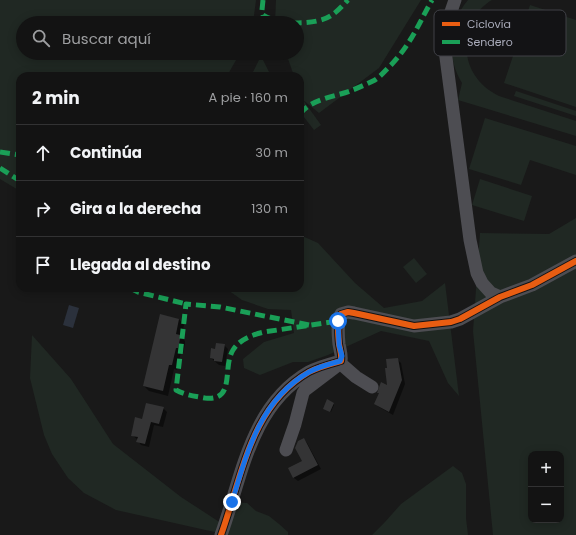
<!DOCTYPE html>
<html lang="es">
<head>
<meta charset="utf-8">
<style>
	body { margin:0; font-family:Poppins,sans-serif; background:#202021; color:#f1f3f6 }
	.controls { position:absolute; right:12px; bottom:12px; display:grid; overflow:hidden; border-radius:8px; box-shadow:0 2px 10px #0003 }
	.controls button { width:36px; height:36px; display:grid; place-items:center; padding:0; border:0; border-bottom:1px solid #323233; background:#131313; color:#f1f3f6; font:20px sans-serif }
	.stop { position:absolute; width:12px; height:12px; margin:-9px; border:3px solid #1a73e8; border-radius:50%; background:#fff }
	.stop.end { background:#1a73e8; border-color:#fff; box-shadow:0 1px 4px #0008 }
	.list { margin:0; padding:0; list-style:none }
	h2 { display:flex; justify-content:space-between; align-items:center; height:52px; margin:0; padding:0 16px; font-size:17px }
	h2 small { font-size:13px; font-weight:400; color:#9d9ea0 }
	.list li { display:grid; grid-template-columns:26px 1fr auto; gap:12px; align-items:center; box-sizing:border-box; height:56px; padding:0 16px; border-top:1px solid #323233 }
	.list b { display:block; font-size:15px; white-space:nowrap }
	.list em { font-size:13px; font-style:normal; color:#9d9ea0 }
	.icon { flex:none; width:22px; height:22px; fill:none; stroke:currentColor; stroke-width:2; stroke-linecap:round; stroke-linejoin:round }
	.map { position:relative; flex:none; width:576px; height:535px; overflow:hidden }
	.search { position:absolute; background:#131313; box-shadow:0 2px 10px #0003; left:16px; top:16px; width:288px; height:44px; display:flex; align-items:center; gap:10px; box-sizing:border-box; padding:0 14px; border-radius:22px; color:#9d9ea0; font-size:15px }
	.panel { position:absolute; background:#131313; box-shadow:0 2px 10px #0003; left:16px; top:72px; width:288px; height:220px; border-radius:12px }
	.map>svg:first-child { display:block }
	.green { fill:#202823; fill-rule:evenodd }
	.water { fill:#2b313c }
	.shadow { fill:#0007 }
	.building { fill:#343435 }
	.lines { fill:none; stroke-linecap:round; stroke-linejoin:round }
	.minor { stroke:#4d4d52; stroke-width:13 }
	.quiet { stroke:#1a9f57; stroke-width:5; stroke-dasharray:10 5; stroke-linecap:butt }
	.cycleway-casing { stroke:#131315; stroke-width:8 }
	.cycleway { stroke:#e95d12; stroke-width:6 }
	.route { stroke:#1a73e8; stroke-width:5 }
	.key { fill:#131315; stroke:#404147; stroke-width:1 }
	.key-label { font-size:11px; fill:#a9abba }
</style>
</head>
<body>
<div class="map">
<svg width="576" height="535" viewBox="0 0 576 535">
	<rect width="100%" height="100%" fill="#191919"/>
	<path class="green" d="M0 0H256L253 23H23V53H240L227 76H20V191L0 179Z
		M276 0H421L379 68 319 113 303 100 321 125 314 130 300 112V97L302 99 300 93V76H294L286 53H297V23H275Z
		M468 0H492C467 14 459 50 474 74 480 84 489 91 499 96L576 121V136L458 100 462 83C446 57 448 23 468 0Z
		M530 5 576 20V107L504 83Z
		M261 56 271 76H251Z
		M516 91 576 111V116L514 96Z
		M485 118 576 146V175L530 160 521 185 469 169Z
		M480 179 532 196 524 221 472 205Z
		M576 218V535H493L473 331 480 233 549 234ZM531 454H561V520H531Z
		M300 235 318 243 355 283 384 308 422 301 445 283 459 396 448 383 429 341 381 331 328 355 308 362H293L260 375 244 368 243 359 264 342 294 333 291 310 268 309 242 300 225 288H300Z
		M414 258 427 274 416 283 403 267Z
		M32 335 71 379 113 444 181 497 224 525 231 502 247 503 256 511 269 516 279 524 288 532V535H228L116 510 84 493 68 478 52 454 44 435 30 378Z
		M453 466 462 473 466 484V518L468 535H372L385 522 401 504Z"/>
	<path class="water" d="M69 305 79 308 73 328 63 325Z"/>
	<path class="shadow" d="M179 319 184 325 181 337 185 341V344L183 353 181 352 177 370 174 369 168 396 149 391 144 386Z
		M224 345 228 349 225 366 219 365 211 358 216 350Z
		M397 359 401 363 405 384 393 415 379 407 375 404 388 387Z
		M334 404V405L331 412 325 409Z
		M163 408 167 412 163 427 154 425 149 447 141 445 138 441V440L132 435 143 420Z
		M304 439 307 443 321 469 298 481 294 478 289 469 303 462Z"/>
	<path class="building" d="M160 314 179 319 176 334 180 335V339L178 348H176L172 365H169L163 391 143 386Z
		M216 343 225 344 222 362 214 361V359L210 358 211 348 215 349Z
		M398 358 402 380 389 412 374 404 379 393H377L381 382 387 385 385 368H387L386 359Z
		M327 399 334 403 330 412 323 409Z
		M146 403 164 407 159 424 151 422 145 444 136 442 138 437 131 436 135 417 142 419Z
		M304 438 318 465 293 478 288 468 302 461 295 448 298 441Z"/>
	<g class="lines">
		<path class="minor" d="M455 0 445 29V50L470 240 477 273 482 283 491 293 500 297
			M340 363 356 377 372 387
			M286 450 295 424 303 393 305 390 338 365
			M221 535C242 477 250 406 309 372 318 367 330 364 341 361 342 355 340 350 339 344 338 334 337 323 341 314L348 312 354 313 414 326 451 322 460 319 500 297 532 285 576 261"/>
		<path class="quiet" d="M263 0 262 10 263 15C278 25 317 26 332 15 338 11 343 5 348 0
			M300 114C311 99 334 97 350 91 358 88 367 84 375 80 381 76 386 70 391 65 411 44 418 25 432 0
			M0 152 20 155
			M0 168 20 181
			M130 288 138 292 186 304
			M309 325 220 307 186 304 176 390C185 395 194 396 205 398 236 402 222 367 233 350 240 339 252 335 264 332L338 321"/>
		<defs>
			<path id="cycleway" d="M221 535C242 477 250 406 309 372 318 367 330 364 341 361 342 355 340 350 339 344 338 334 337 323 341 314L348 312 354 313 414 326 451 322 460 319 500 297 532 285 576 261"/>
		</defs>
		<use href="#cycleway" class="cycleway-casing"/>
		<use href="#cycleway" class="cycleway"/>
	</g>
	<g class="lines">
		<path class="route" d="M232 502C247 452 260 400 309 372 318 367 330 364 340 361L342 356 339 345 338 321"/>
	</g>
	<rect x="434" y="10" width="132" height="46" rx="6" class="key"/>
	<rect x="442" y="22" width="18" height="4" fill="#e95d12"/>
	<rect x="442" y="40" width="18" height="4" fill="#1a9f57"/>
	<g class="key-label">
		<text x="467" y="28">Ciclovía</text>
		<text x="467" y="46">Sendero</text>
	</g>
</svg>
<div class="controls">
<button>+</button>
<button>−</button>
</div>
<div class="stop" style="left:338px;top:321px"></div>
<div class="stop end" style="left:232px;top:502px"></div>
<div class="search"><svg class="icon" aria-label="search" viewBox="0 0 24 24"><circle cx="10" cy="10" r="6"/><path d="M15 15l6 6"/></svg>Buscar aquí</div>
<section class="panel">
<h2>2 min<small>A pie · 160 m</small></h2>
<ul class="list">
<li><svg class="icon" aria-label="ahead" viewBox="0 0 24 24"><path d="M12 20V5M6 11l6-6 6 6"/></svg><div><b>Continúa</b></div><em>30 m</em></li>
<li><svg class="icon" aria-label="right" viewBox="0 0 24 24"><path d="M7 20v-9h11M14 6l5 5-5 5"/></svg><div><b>Gira a la derecha</b></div><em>130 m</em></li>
<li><svg class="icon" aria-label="arrive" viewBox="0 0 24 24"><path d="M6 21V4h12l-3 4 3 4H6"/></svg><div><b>Llegada al destino</b></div></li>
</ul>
</section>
</div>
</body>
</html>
